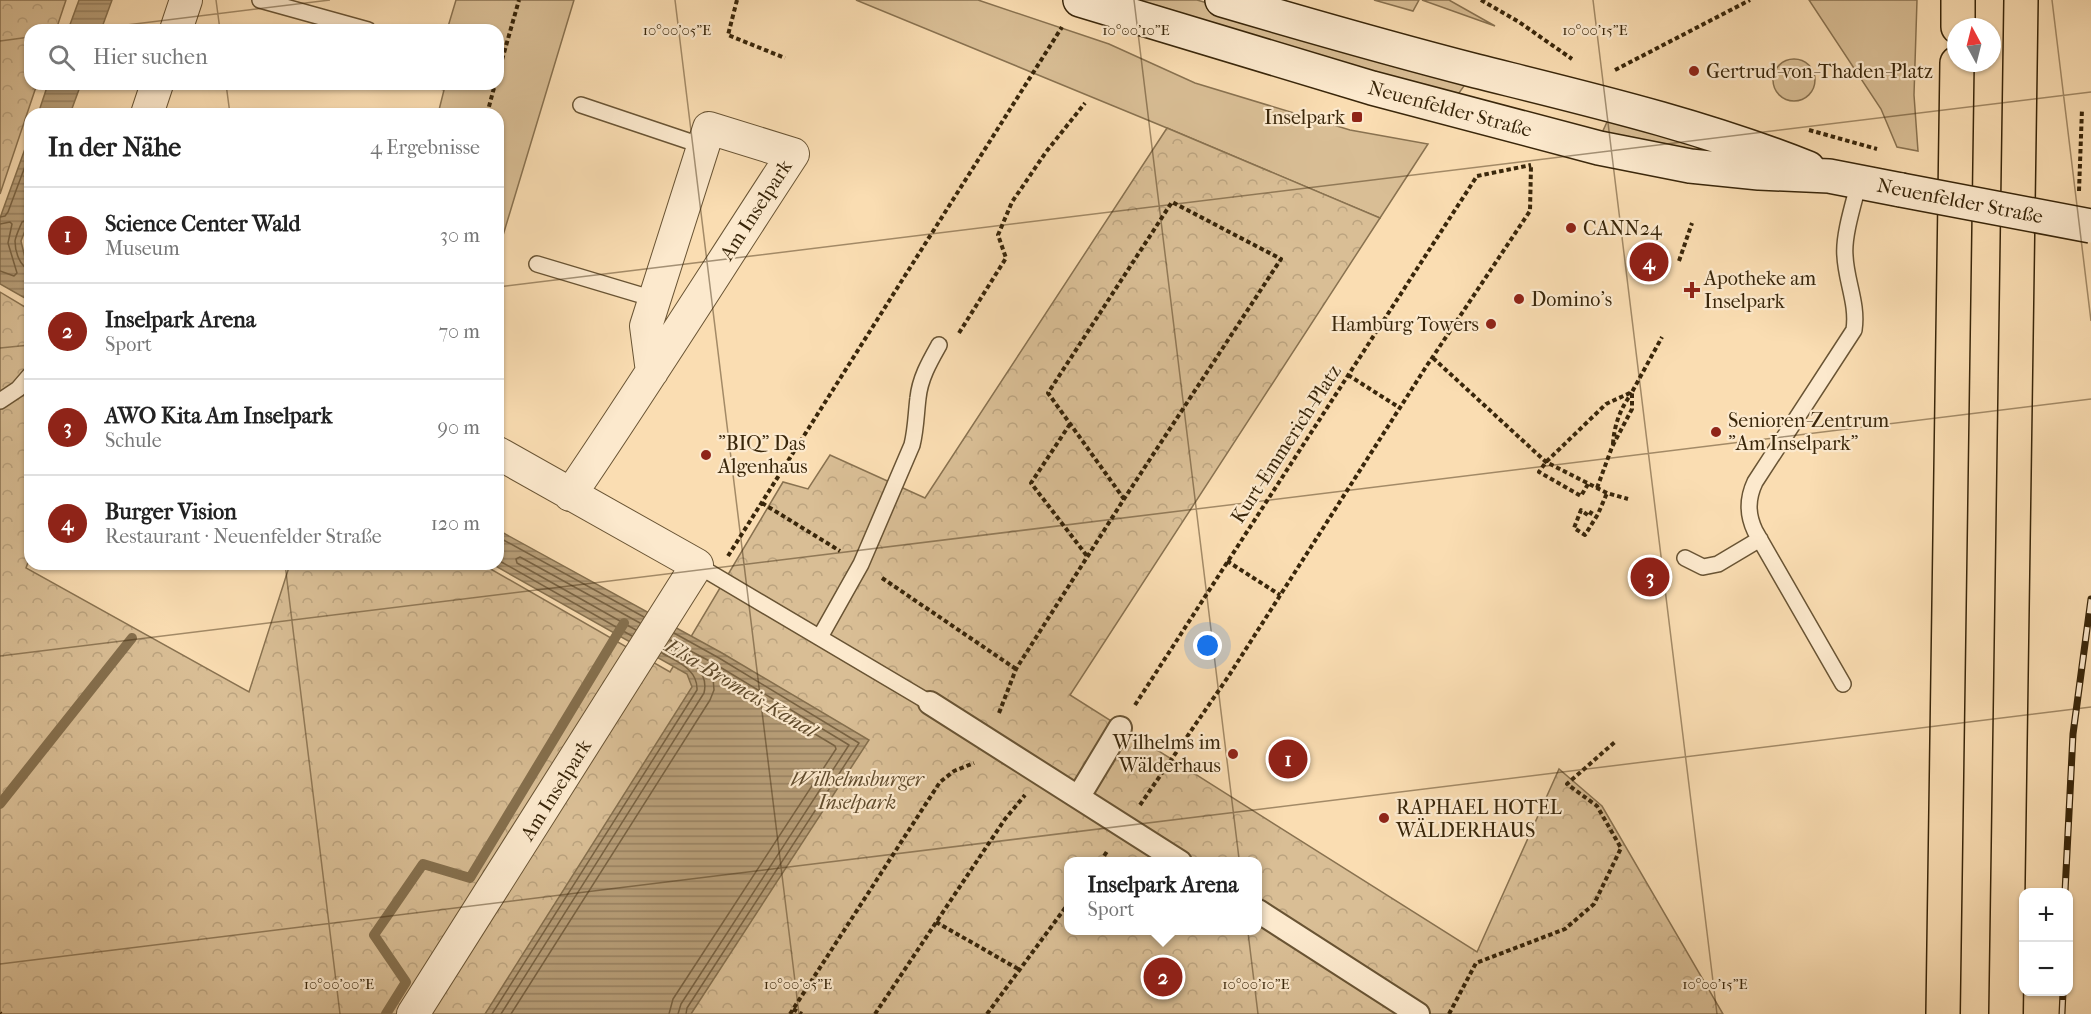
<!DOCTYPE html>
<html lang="de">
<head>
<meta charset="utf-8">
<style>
	body { margin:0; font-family:"IM FELL French Canon",serif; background:#f6f6f6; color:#222 }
	.controls { position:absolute; right:18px; bottom:18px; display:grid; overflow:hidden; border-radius:12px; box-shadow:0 2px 4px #0004 }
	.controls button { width:54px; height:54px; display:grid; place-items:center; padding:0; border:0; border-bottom:2px solid #e0e0e0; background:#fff; color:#222; font:30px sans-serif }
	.compass { position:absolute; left:1947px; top:18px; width:54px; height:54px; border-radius:50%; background:#fff; box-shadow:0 2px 4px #0004; rotate:353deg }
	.you { position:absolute; left:1208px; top:646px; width:21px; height:21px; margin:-15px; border:4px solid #fff; border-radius:50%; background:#1a73e8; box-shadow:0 0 0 9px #1a73e833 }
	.badge { display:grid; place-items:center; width:39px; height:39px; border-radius:50%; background:#8f2418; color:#fff; font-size:20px; font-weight:700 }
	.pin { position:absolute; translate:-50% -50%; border:3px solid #fff; box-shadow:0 2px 6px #0006 }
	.popup { position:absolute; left:1064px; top:857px; width:198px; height:78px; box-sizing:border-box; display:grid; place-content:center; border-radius:12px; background:#fff; filter:drop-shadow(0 2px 4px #0005); font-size:20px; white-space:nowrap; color:#767676 }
	.popup b { font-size:22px; color:#222 }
	.popup::after { content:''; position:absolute; left:50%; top:100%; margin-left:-12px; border:12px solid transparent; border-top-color:#fff }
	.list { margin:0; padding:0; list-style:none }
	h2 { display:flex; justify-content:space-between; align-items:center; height:78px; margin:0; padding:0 24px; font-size:26px }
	h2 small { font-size:20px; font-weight:400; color:#767676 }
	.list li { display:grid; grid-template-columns:39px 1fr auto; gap:18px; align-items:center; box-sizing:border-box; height:96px; padding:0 24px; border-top:2px solid #e0e0e0 }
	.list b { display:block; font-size:22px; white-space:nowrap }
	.list p { margin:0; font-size:20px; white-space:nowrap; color:#767676 }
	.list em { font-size:20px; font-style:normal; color:#767676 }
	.icon { flex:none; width:33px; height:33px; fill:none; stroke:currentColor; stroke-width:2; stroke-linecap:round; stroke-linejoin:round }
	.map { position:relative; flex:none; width:2091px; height:1014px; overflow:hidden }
	.search { position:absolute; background:#fff; box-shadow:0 2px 4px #0004; left:24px; top:24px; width:480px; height:66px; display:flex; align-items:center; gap:15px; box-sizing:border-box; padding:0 21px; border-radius:18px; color:#767676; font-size:22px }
	.panel { position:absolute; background:#fff; box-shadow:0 2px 4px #0004; left:24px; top:108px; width:480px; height:462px; border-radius:18px }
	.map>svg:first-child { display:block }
	.grass { fill:#d9be95; stroke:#897250; stroke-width:1.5 }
	.park { fill:url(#park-crowns); stroke:#897250; stroke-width:1.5; fill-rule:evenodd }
	.water { fill:url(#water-rules); stroke:#856f4d; stroke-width:1.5 }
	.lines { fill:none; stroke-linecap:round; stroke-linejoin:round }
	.shore { stroke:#786242; stroke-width:1.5 }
	.stream { stroke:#856f4d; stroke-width:10 }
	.service-casing { stroke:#695434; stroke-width:18 }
	.pedestrian-casing { stroke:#695434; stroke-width:26 }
	.minor-casing { stroke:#695434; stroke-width:34 }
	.secondary-casing { stroke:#39260a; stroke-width:36 }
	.trunk-casing { stroke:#39260a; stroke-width:36 }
	.path { stroke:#39260a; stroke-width:4; stroke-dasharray:4.5 3; stroke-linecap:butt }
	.service { stroke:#fce9cd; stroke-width:15 }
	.pedestrian { stroke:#fce9cd; stroke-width:22 }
	.minor { stroke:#fce9cd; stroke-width:32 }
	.secondary { stroke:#fce9cd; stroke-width:33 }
	.trunk { stroke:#faddb2; stroke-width:33 }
	.rail-casing { stroke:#39260a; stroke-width:7 }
	.rail { stroke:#fce9cd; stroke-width:4.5; stroke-dasharray:14; stroke-linecap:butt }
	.secondary-bridge-casing { stroke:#39260a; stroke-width:36; stroke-linecap:butt }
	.secondary-bridge { stroke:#fce9cd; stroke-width:33 }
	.ticks { fill:none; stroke:#39260a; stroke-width:1.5; stroke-opacity:0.45 }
	.poi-dot { fill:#8f2418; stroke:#fce9cd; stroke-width:2 }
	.labels { text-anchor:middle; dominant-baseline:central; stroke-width:4.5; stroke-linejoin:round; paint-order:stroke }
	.poi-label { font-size:20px; fill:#39260a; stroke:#fce9cd; text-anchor:start }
	.street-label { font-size:20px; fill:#39260a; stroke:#fce9cd }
	.park-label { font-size:20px; font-style:italic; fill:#614c2d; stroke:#fce9cd }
	.water-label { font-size:21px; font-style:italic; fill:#5f4a2b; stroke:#fce9cd }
	.ticks-label { font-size:15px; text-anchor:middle; fill:#39260a; stroke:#fce9cd; stroke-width:4.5; stroke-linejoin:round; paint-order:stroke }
</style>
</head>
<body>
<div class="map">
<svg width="2091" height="1014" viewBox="0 0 2091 1014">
	<defs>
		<pattern id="park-crowns" width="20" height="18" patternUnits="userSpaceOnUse" patternTransform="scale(1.5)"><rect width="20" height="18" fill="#d9be95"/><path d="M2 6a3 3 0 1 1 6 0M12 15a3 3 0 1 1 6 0" fill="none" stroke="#bba37f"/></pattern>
		<pattern id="water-rules" width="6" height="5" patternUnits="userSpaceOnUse" patternTransform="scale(1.5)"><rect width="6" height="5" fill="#b89f79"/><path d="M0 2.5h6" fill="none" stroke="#978161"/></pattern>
	</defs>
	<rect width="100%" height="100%" fill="#faddb2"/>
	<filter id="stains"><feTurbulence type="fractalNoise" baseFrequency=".00333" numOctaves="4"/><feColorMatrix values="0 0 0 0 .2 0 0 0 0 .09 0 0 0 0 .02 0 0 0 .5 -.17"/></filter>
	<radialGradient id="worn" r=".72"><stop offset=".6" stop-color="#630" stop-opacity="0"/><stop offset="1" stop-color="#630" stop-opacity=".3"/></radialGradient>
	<path class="grass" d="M456 0H574L498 252V114H438L444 90 430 86 431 84H498V30H447Z
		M856 0H978L1109 44 1195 83 1350 130 1428 144 1380 218 1167 128Z
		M1116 0H1197L1469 79 1454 100Z
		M1374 0H1419L1413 11Z
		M1422 0H1449L1495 26Z
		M1809 0H1917L1914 95 1918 151 1897 147 1881 109Z
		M1773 80a21 21 0 1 1 42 0a21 21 0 1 1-42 0Z
		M1616 116 1751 162 1601 135 1607 122Z"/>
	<path class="park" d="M0 0H66L56 30H30V84H37L0 194Z
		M1167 128 1380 218 1070 695 1477 952 1559 769 1602 806 1723 1014H0V292L30 310V557L26 568 249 692 290 564H482L670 672 783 482 808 489 830 455 925 498ZM1068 862H1258V930H1068Z"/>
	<path class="water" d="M79 0H112L101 30H68Z
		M48 84H81L70 114H38Z
		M30 135V218L21 241 26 262 30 264V301L0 284V218Z
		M498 530 722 653 869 740 691 1014H485L692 687 687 674 492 564H498Z"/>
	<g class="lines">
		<path class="shore" d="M0 217 5 216 8 212 30 153
			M30 219 22 222C20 227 16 235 15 241 15 251 20 268 30 269
			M0 224 10 222 12 224 8 243 17 273 14 276 0 271
			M498 537 644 617
			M498 560 632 636
			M636 630 517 563 516 559 520 557 640 623
			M674 633 719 658 859 743 687 1008 686 1014
			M670 640 715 664 849 745 681 1004 678 1014
			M492 1014 697 690C698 669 677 662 662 653
			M501 1014 704 693C710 668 684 657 666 647
			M511 1014 710 700 714 690 713 678 716 675 835 746 836 749 673 999 669 1014"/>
		<path class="stream" d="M0 804 132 638
			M386 1014 406 982 374 935 423 864 470 878 624 623"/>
		<defs>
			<path id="service" d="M260 0 368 30
				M581 105 703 146
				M537 264 654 299
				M0 401 18 389 30 375
				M1685 558 1703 567 1718 564 1760 539
				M697 565 930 703
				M820 637 861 564 912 445C916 429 916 414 918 398 920 378 930 361 939 345
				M1843 684 1755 531C1747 514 1747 499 1755 482L1854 330C1858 304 1846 281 1845 256 1843 236 1854 202 1859 182"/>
			<path id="pedestrian" d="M930 703 1180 862
				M1079 796 1120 728
				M1258 911 1418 1014"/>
			<path id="minor" d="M176 30 186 0
				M147 114 157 84
				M570 495C647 382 719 267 793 154L709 128 646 326 652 372
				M413 1014 697 565 498 453"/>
			<path id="secondary" d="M1080 0 1372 88 1599 148 1690 166 1759 173 1829 176 1901 190
				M1222 0C1307 25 1391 49 1476 71 1588 99 1700 125 1808 168"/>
			<path id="trunk" d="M1958 27V0
				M1943 1014 1957 63
				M2006 1014 2021 0"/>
		</defs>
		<use href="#service" class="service-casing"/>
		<use href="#pedestrian" class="pedestrian-casing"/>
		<use href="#minor" class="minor-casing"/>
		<use href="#secondary" class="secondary-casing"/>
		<use href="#trunk" class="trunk-casing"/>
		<path class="path" d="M737 0 728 35 785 58
			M1481 0 1519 22 1572 59
			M1615 70 1750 0
			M498 74 519 0
			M487 114 495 84
			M1809 130 1877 149
			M2079 191 2082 109
			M1679 261 1692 223
			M959 333 1006 258 998 235 1012 202 1046 152 1085 103
			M1433 358 1546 462 1607 493 1628 499
			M1348 375 1400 408
			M1070 424 1031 483 1087 556
			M1613 444C1614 425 1621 407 1632 393
			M1588 484 1581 496 1539 472 1546 462 1606 404 1632 392 1662 337
			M1597 488 1612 447 1632 409V392
			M762 503 840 551
			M1592 511 1589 516 1581 510 1574 528 1585 535 1598 514 1607 493
			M728 556 1062 27
			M1227 561 1280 595
			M270 569 272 564
			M882 578 1016 669
			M1135 705 1477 176 1531 165
			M999 713 1016 669 1124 499 1281 259 1172 202 1048 393 1124 499
			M1140 805 1228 677 1424 370 1530 211 1531 166
			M1100 862 1108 850
			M936 922 1020 970
			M793 1009 802 1014
			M0 1013 1 1014
			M790 1014 940 782 954 771 974 763
			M875 1014 1005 819 1025 795
			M987 1014 1068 904
			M1449 1014 1476 963 1565 929 1594 904 1621 848 1597 806 1567 784 1616 741"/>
		<use href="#service" class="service"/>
		<use href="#pedestrian" class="pedestrian"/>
		<use href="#minor" class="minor"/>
		<use href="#secondary" class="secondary"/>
		<use href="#trunk" class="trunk"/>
		<defs>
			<path id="rail" d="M2065 892 2073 734 2091 599
				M2062 1014 2063 992"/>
		</defs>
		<use href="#rail" class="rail-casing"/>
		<use href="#rail" class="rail"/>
		<defs>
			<path id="secondary-bridge" d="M1901 190 2091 226"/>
		</defs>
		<use href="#secondary-bridge" class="secondary-bridge-casing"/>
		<use href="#secondary-bridge" class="secondary-bridge"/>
	</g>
	<path class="ticks" d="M216 0 220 30M675 0 799 1014M1134 0 1258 1014M1593 0 1717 1014M2052 0 2091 321M86 30 330 0M0 41 30 37M226 84 230 114M498 287 2091 92M0 348 30 345M285 564 340 1014M0 656 2091 399M0 964 2091 707"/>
	<g class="poi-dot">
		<circle cx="1694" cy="71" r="6"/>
		<rect x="1351" y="111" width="12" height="12" rx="3"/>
		<circle cx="1571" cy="228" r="6"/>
		<path d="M1689 281h6v6h6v6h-6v6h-6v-6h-6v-6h6z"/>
		<circle cx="1519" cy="299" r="6"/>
		<circle cx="1491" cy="324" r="6"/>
		<circle cx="1716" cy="432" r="6"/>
		<circle cx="706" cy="455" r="6"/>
		<circle cx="1233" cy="754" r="6"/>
		<circle cx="1384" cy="818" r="6"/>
	</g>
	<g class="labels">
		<g class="poi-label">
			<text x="1706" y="71">Gertrud-von-Thaden-Platz</text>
			<text x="1345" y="117" text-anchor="end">Inselpark</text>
			<text x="1583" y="228">CANN24</text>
			<text x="1704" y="278">Apotheke am<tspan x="1704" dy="23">Inselpark</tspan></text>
			<text x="1531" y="299">Domino's</text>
			<text x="1479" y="324" text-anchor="end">Hamburg Towers</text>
			<text x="1728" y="420">Senioren-Zentrum<tspan x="1728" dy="23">"Am Inselpark"</tspan></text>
			<text x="718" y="443">"BIQ" Das<tspan x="718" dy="23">Algenhaus</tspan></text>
			<text x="1221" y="742" text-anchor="end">Wilhelms im<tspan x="1221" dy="23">Wälderhaus</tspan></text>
			<text x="1396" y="807">RAPHAEL HOTEL<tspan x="1396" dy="23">WÄLDERHAUS</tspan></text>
		</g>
		<g class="street-label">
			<text transform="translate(1450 109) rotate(15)">Neuenfelder Straße</text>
			<text transform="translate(1960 201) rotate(11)">Neuenfelder Straße</text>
			<text transform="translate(756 210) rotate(-57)">Am Inselpark</text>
			<text transform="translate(1286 444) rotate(-57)">Kurt-Emmerich-Platz</text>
			<text transform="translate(556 790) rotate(-58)">Am Inselpark</text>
		</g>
		<g class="park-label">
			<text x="857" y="779">Wilhelmsburger<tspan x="857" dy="23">Inselpark</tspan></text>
		</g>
		<g class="water-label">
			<text transform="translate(741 688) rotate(31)">Elsa-Bromeis-Kanal</text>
		</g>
	</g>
	<g class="ticks-label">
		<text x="677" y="35">10°00'05"E</text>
		<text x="1136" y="35">10°00'10"E</text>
		<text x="1595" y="35">10°00'15"E</text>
		<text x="339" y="989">10°00'00"E</text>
		<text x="798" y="989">10°00'05"E</text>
		<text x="1256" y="989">10°00'10"E</text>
		<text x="1715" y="989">10°00'15"E</text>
	</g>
	<rect width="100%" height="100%" filter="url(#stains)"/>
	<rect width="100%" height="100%" fill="url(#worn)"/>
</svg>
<div class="controls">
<button>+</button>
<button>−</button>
</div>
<svg class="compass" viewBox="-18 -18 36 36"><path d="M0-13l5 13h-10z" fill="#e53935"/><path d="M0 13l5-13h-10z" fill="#767676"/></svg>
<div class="you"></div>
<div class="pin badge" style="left:1288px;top:759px">1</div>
<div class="pin badge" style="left:1163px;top:977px">2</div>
<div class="popup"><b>Inselpark Arena</b>Sport</div>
<div class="pin badge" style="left:1650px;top:577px">3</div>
<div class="pin badge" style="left:1649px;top:262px">4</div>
<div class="search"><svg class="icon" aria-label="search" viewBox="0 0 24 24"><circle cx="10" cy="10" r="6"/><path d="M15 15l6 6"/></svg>Hier suchen</div>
<section class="panel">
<h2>In der Nähe<small>4 Ergebnisse</small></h2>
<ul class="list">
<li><span class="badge">1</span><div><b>Science Center Wald</b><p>Museum</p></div><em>30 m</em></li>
<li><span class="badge">2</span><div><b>Inselpark Arena</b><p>Sport</p></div><em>70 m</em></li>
<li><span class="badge">3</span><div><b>AWO Kita Am Inselpark</b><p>Schule</p></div><em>90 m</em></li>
<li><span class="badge">4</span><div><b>Burger Vision</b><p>Restaurant · Neuenfelder Straße</p></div><em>120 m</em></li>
</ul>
</section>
</div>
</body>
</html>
